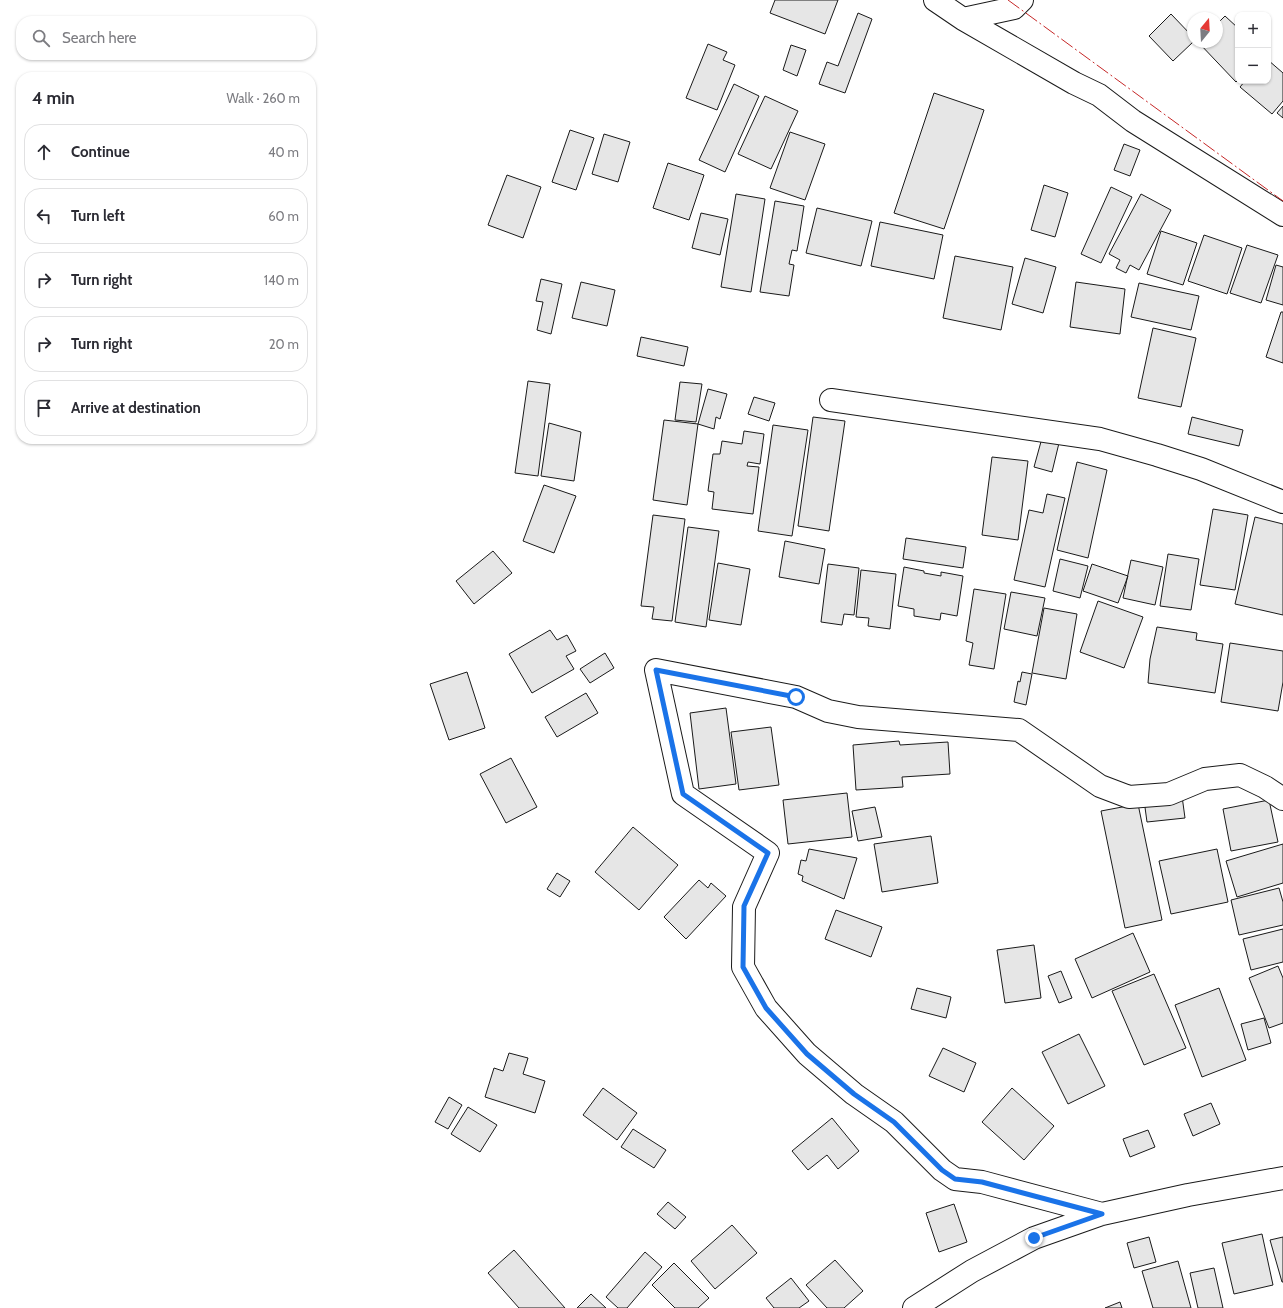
<!DOCTYPE html>
<html lang="en">
<head>
<meta charset="utf-8">
<style>
	body { margin:0; font-family:Cabin,sans-serif; background:#f7f7f7; color:#2b2b33 }
	.controls { position:absolute; right:12px; top:12px; display:grid; overflow:hidden; border-radius:8px; box-shadow:0 1px 3px #0004 }
	.controls button { width:36px; height:36px; display:grid; place-items:center; padding:0; border:0; border-bottom:1px solid #e1e1e2; background:#fff; color:#2b2b33; font:20px sans-serif }
	.compass { position:absolute; left:1187px; top:12px; width:36px; height:36px; border-radius:50%; background:#fff; box-shadow:0 1px 3px #0004; rotate:18deg }
	.stop { position:absolute; width:12px; height:12px; margin:-9px; border:3px solid #1a73e8; border-radius:50%; background:#fff }
	.stop.end { background:#1a73e8; border-color:#fff; box-shadow:0 1px 4px #0008 }
	.list { margin:0; padding:0; list-style:none }
	h2 { display:flex; justify-content:space-between; align-items:center; height:52px; margin:0; padding:0 16px; font-size:17px }
	h2 small { font-size:13px; font-weight:400; color:#7c7c81 }
	.list li { display:grid; grid-template-columns:26px 1fr auto; gap:12px; align-items:center; box-sizing:border-box; height:56px; margin:0 8px 8px; padding:0 8px; border:1px solid #e1e1e2; border-radius:16px }
	.list b { display:block; font-size:15px; white-space:nowrap }
	.list em { font-size:13px; font-style:normal; color:#7c7c81 }
	.icon { flex:none; width:22px; height:22px; fill:none; stroke:currentColor; stroke-width:2; stroke-linecap:round; stroke-linejoin:round }
	.map { position:relative; flex:none; width:1283px; height:1308px; overflow:hidden }
	.search { position:absolute; background:#fff; box-shadow:0 1px 3px #0004; left:16px; top:16px; width:300px; height:44px; display:flex; align-items:center; gap:10px; box-sizing:border-box; padding:0 14px; border-radius:16px; color:#7c7c81; font-size:15px }
	.panel { position:absolute; background:#fff; box-shadow:0 1px 3px #0004; left:16px; top:72px; width:300px; height:372px; border-radius:16px }
	.map>svg:first-child { display:block }
	.building { fill:#e6e6e6; stroke:#1a1a1a }
	.lines { fill:none; stroke-linecap:round; stroke-linejoin:round }
	.minor-casing { stroke:#1a1a1a; stroke-width:24 }
	.minor { stroke:#fff; stroke-width:22 }
	.power { stroke:#c62828; stroke-width:1; stroke-dasharray:14 3 2 3; stroke-linecap:butt }
	.route { stroke:#1a73e8; stroke-width:5 }
</style>
</head>
<body>
<div class="map">
<svg width="1283" height="1308" viewBox="0 0 1283 1308">
	<rect width="100%" height="100%" fill="#fff"/>
	<path class="building" d="M775 0H838L825 34 770 13Z
		M858 13 872 19 845 93 819 84 827 62 838 66Z
		M1171 14 1193 37V42L1173 61 1149 36Z
		M1225 16 1238 28V80L1236 82 1198 42H1217V24Z
		M708 44 727 52 723 60 735 65 717 110 686 98Z
		M791 45 806 50 797 76 783 70Z
		M1268 60 1283 73V101L1272 114 1240 87 1245 81H1268Z
		M734 84 759 96 725 172 699 160Z
		M934 93 984 110 944 229 894 213Z
		M765 96 798 111 771 169 738 154Z
		M1283 106V118L1277 113Z
		M570 130 594 138 576 190 552 182Z
		M790 132 825 144 805 200 770 188Z
		M604 134 630 142 618 182 592 174Z
		M1124 144 1140 150 1130 176 1114 170Z
		M668 163 704 175 689 220 653 208Z
		M507 175 541 187 523 238 488 225Z
		M1044 185 1068 193 1055 237 1031 230Z
		M1111 187 1132 197 1101 263 1081 254Z
		M736 194 765 199 751 292 721 287Z
		M1141 194 1171 210 1139 270 1130 265 1126 273 1116 268 1120 260 1109 254Z
		M775 201 804 206 797 251 792 250 789 264 794 265 789 296 760 292Z
		M817 208 872 221 861 266 806 253Z
		M701 213 728 219 720 255 692 248Z
		M880 222 943 235 934 279 871 266Z
		M1161 231 1197 243 1183 285 1147 274Z
		M1204 235 1242 248 1227 294 1188 281Z
		M1247 245 1278 255 1261 303 1230 293Z
		M955 256 1013 267 1001 330 943 318Z
		M1025 258 1056 267 1043 313 1012 304Z
		M1276 265 1283 267V305L1266 300Z
		M541 279 562 284 551 334 537 330 543 302 536 301Z
		M581 282 615 290 607 326 572 318Z
		M1076 282 1125 289 1120 334 1070 327Z
		M1139 283 1199 296 1191 330 1131 317Z
		M1281 312H1283V363L1266 357Z
		M1153 328 1196 338 1181 407 1138 398Z
		M641 337 688 347 684 366 637 356Z
		M528 381 550 384 538 476 515 473Z
		M680 382 702 384 696 422 675 420Z
		M708 389 727 394 720 419 716 417 714 429 698 424Z
		M754 397 775 403 769 421 748 414Z
		M813 417 845 421 829 531 798 526Z
		M1192 417 1243 430 1239 446 1188 434Z
		M664 420 698 424 687 505 653 500Z
		M549 423 581 432 574 481 541 476Z
		M773 425 808 430 792 536 758 531Z
		M744 431 764 434 760 464 748 462 747 466 759 467 753 514 712 509 714 492 708 491 713 454H720L722 441 742 444Z
		M1042 438 1059 443 1052 472 1034 467Z
		M992 457 1028 461 1018 540 982 535Z
		M1077 462 1107 470 1088 558 1057 550Z
		M544 485 576 496 554 553 523 541Z
		M1047 494 1065 498 1045 587 1014 580 1029 510 1043 513Z
		M1213 509 1248 515 1235 590 1200 585Z
		M653 515 685 519 672 621 652 619 654 607 641 606Z
		M1255 517 1283 524V615L1235 604Z
		M688 527 719 531 706 627 675 622Z
		M906 538 966 547 963 568 903 559Z
		M785 541 825 549 819 584 779 577Z
		M493 551 512 573 474 604 456 581Z
		M1168 554 1199 559 1191 610 1160 606Z
		M1060 559 1088 566 1080 598 1053 591Z
		M1131 560 1163 567 1155 605 1123 598Z
		M718 563 750 569 741 625 709 620Z
		M828 564 859 568 854 615 844 614 842 625 821 622Z
		M1092 564 1128 576 1118 603 1083 591Z
		M904 567 924 571V573L941 576V572L963 576 957 616 941 613 940 620 914 616V609L898 606Z
		M861 570 896 574 890 629 868 626 869 618 856 617Z
		M974 589 1006 594 994 669 969 665 973 643 966 641Z
		M1011 592 1045 598 1037 636 1004 629Z
		M1098 601 1143 617 1124 668 1080 652Z
		M1044 608 1077 614 1066 679 1032 673Z
		M1157 627 1197 633 1196 640 1223 644 1215 693 1148 683 1150 659Z
		M550 630 557 640 567 635 576 651 566 656 574 669 532 693 509 654Z
		M1230 643 1283 651V682L1278 711 1221 702Z
		M605 653 614 668 590 683 580 669Z
		M467 672 485 728 449 740 430 684Z
		M1022 672 1032 674 1026 705 1014 702 1018 681 1020 682Z
		M586 693 598 713 557 737 545 717Z
		M726 708 736 784 699 789 690 713Z
		M771 727 779 785 739 790 731 732Z
		M899 741 900 745 948 742 950 774 902 777 903 787 856 790 853 745Z
		M511 758 537 807 506 823 480 774Z
		M847 793 852 837 788 844 783 800Z
		M1182 796 1185 818 1147 822 1144 800Z
		M1269 800 1278 842 1231 851 1223 809Z
		M1138 804 1162 920 1125 928 1101 811Z
		M875 807 882 837 858 841 852 811Z
		M633 827 678 865 639 910 595 872Z
		M931 836 938 883 882 892 874 844Z
		M1283 844V883L1237 897 1226 861Z
		M809 849 857 858 844 899 802 881 803 876 798 874 801 860 806 861Z
		M1217 849 1228 902 1171 914 1159 861Z
		M557 873 570 881 560 897 547 889Z
		M699 880 708 888 711 883 726 896 686 939 664 917Z
		M1279 888 1283 902V925L1239 935 1231 900Z
		M836 910 882 927 871 957 825 939Z
		M1283 929V962L1251 970 1243 939Z
		M1133 933 1150 972 1092 998 1075 959Z
		M1034 945 1041 998 1005 1003 997 950Z
		M1278 966 1283 978V1023L1269 1028 1249 978Z
		M1061 971 1072 998 1059 1003 1048 976Z
		M1154 974 1186 1048 1144 1065 1112 991Z
		M917 988 951 997 946 1018 911 1009Z
		M1219 988 1246 1060 1202 1077 1175 1005Z
		M1264 1018 1271 1043 1248 1050 1241 1024Z
		M1079 1034 1105 1086 1068 1104 1042 1052Z
		M943 1048 976 1063 964 1092 929 1076Z
		M509 1053 528 1058 523 1074 545 1081 535 1113 485 1097 494 1068 503 1071Z
		M603 1088 637 1113 617 1140 583 1115Z
		M1012 1088 1054 1126 1024 1160 982 1122Z
		M449 1097 462 1105 448 1129 435 1122Z
		M1211 1103 1220 1124 1193 1136 1184 1114Z
		M468 1107 497 1125 480 1152 451 1134Z
		M832 1118 859 1151 838 1169 827 1155 808 1170 792 1151Z
		M633 1129 666 1150 654 1168 621 1147Z
		M1148 1130 1155 1147 1130 1157 1123 1139Z
		M668 1202 686 1217 675 1229 657 1214Z
		M954 1204 967 1242 939 1252 926 1213Z
		M732 1225 757 1253 715 1289 691 1261Z
		M1262 1234 1273 1285 1234 1294 1222 1243Z
		M1149 1237 1156 1262 1134 1268 1127 1243Z
		M1283 1237V1282H1282L1270 1240Z
		M514 1250 565 1308H519L488 1273Z
		M645 1252 662 1267 627 1308H618L606 1297Z
		M835 1260 863 1291 844 1308H827L806 1285Z
		M1178 1261 1191 1308H1153L1142 1271Z
		M674 1263 709 1298 698 1308H675L652 1285Z
		M1214 1268 1223 1308H1198L1190 1273Z
		M791 1278 809 1301 799 1308H774L766 1298Z
		M591 1294 606 1308H577Z
		M1120 1302 1122 1308H1105Z"/>
	<g class="lines">
		<defs>
			<path id="minor" d="M935 0 963 19 1074 83 1099 95 1133 121 1283 215
				M963 19 1014 8 1022 0
				M831 400 1100 439 1157 455 1201 469 1283 502
				M1102 1214 982 1182 955 1179 942 1170 894 1122 854 1094 807 1054 766 1008 743 967 744 907 768 853 683 794 656 670 796 697 828 711 858 717 1019 730 1100 786 1129 797 1169 794 1205 779 1240 775 1265 787 1283 799
				M914 1308 972 1271 1034 1238 1102 1214 1188 1195 1283 1178"/>
		</defs>
		<use href="#minor" class="minor-casing"/>
		<use href="#minor" class="minor"/>
		<path class="power" d="M1008 0 1283 201"/>
	</g>
	<g class="lines">
		<path class="route" d="M796 697 656 670 683 794 768 853 744 906 743 967 766 1008 807 1054 854 1094 894 1122 942 1170 955 1179 982 1182 1102 1214 1034 1238"/>
	</g>
</svg>
<div class="controls">
<button>+</button>
<button>−</button>
</div>
<svg class="compass" viewBox="-18 -18 36 36"><path d="M0-13l5 13h-10z" fill="#e53935"/><path d="M0 13l5-13h-10z" fill="#7c7c81"/></svg>
<div class="stop" style="left:796px;top:697px"></div>
<div class="stop end" style="left:1034px;top:1238px"></div>
<div class="search"><svg class="icon" aria-label="search" viewBox="0 0 24 24"><circle cx="10" cy="10" r="6"/><path d="M15 15l6 6"/></svg>Search here</div>
<section class="panel">
<h2>4 min<small>Walk · 260 m</small></h2>
<ul class="list">
<li><svg class="icon" aria-label="ahead" viewBox="0 0 24 24"><path d="M12 20V5M6 11l6-6 6 6"/></svg><div><b>Continue</b></div><em>40 m</em></li>
<li><svg class="icon" aria-label="left" viewBox="0 0 24 24"><path d="M17 20v-9H6M10 6l-5 5 5 5"/></svg><div><b>Turn left</b></div><em>60 m</em></li>
<li><svg class="icon" aria-label="right" viewBox="0 0 24 24"><path d="M7 20v-9h11M14 6l5 5-5 5"/></svg><div><b>Turn right</b></div><em>140 m</em></li>
<li><svg class="icon" aria-label="right" viewBox="0 0 24 24"><path d="M7 20v-9h11M14 6l5 5-5 5"/></svg><div><b>Turn right</b></div><em>20 m</em></li>
<li><svg class="icon" aria-label="arrive" viewBox="0 0 24 24"><path d="M6 21V4h12l-3 4 3 4H6"/></svg><div><b>Arrive at destination</b></div></li>
</ul>
</section>
</div>
</body>
</html>
